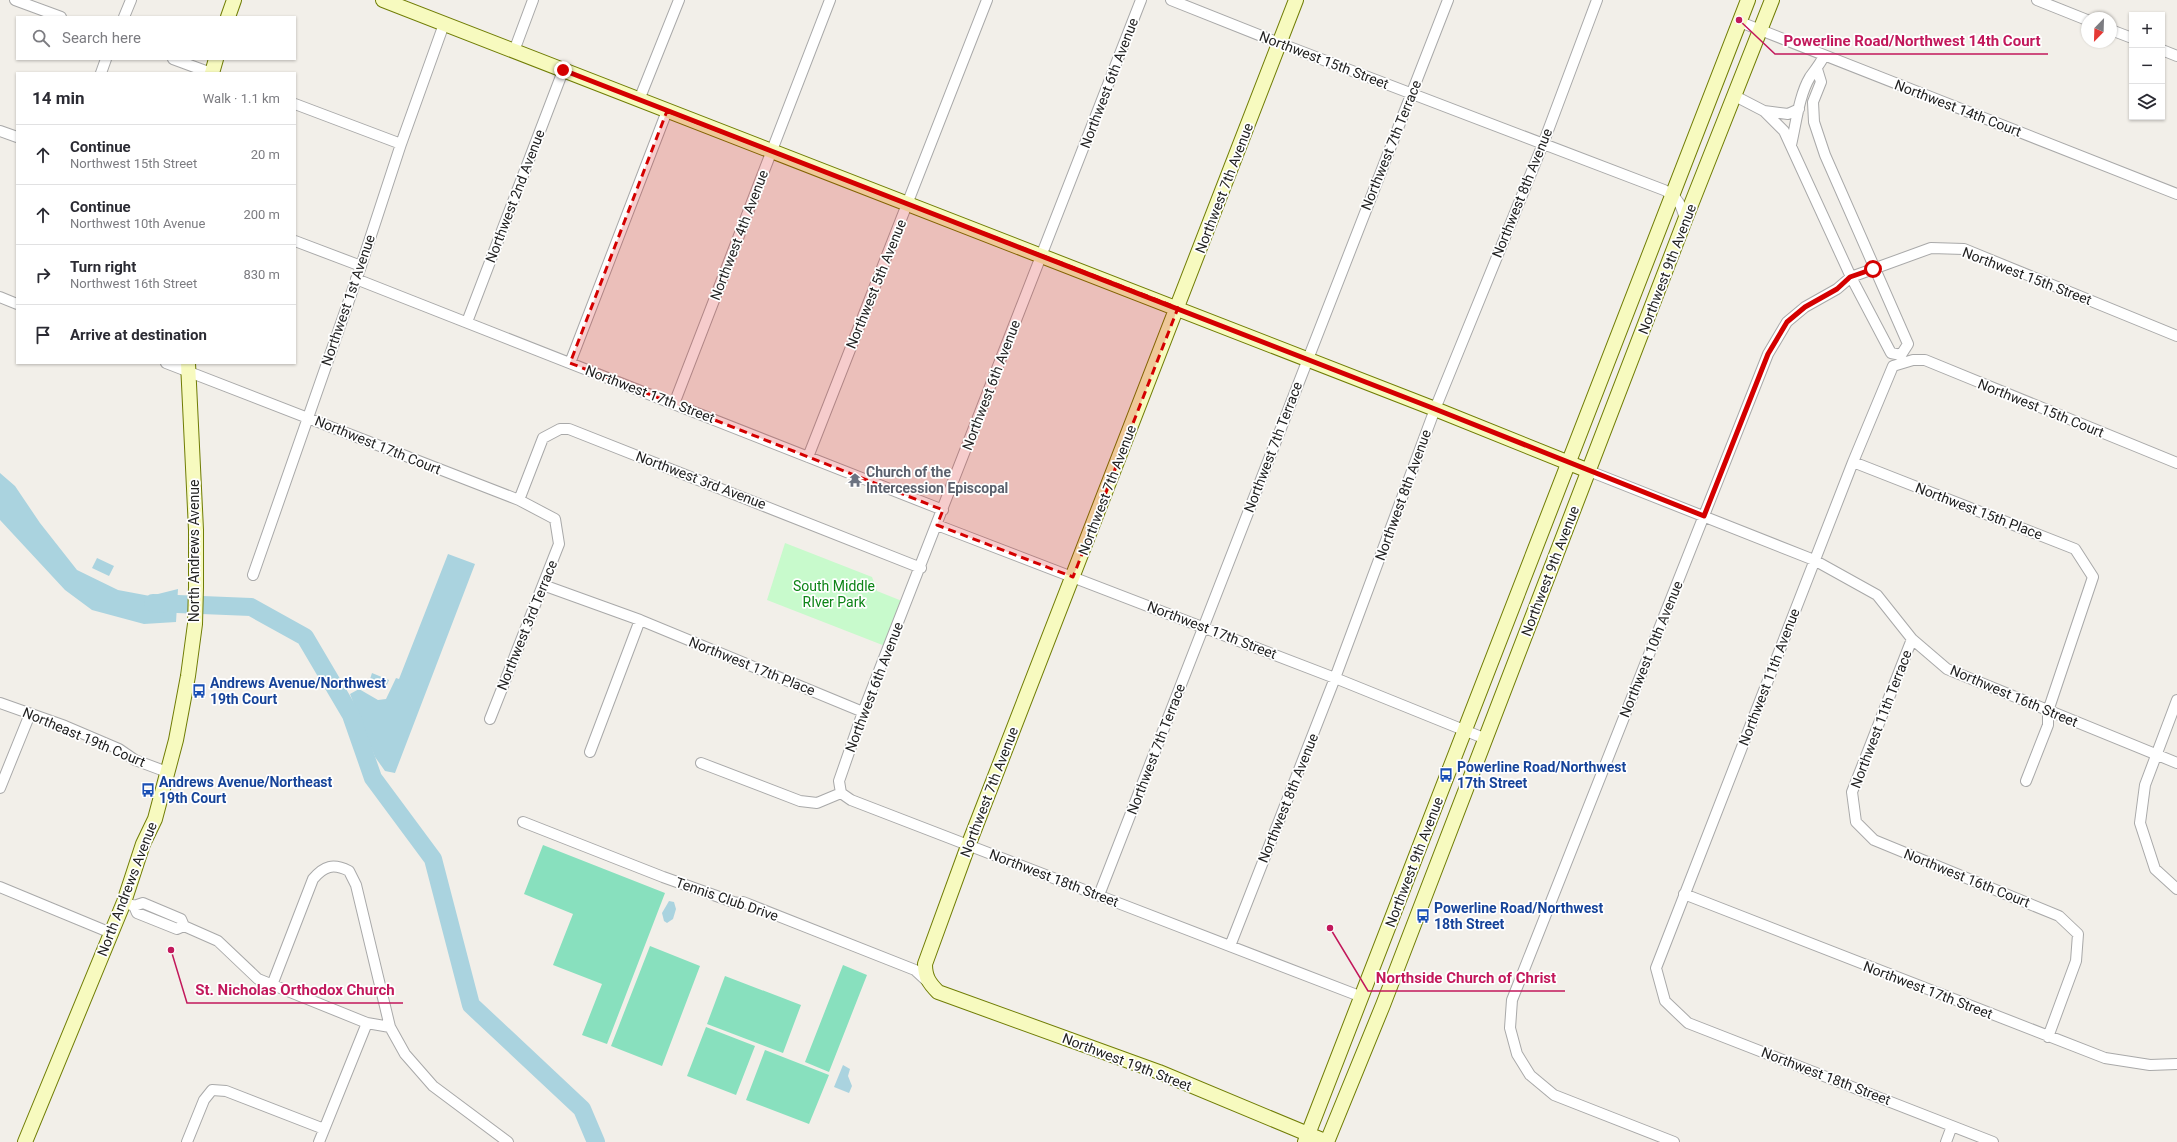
<!DOCTYPE html>
<html lang="en">
<head>
<meta charset="utf-8">
<style>
	body { margin:0; font-family:Roboto,sans-serif; background:#f7f7f7; color:#2b2b33 }
	.controls { position:absolute; right:12px; top:12px; display:grid; overflow:hidden; border-radius:0px; box-shadow:0 1px 3px #0004 }
	.controls button { width:36px; height:36px; display:grid; place-items:center; padding:0; border:0; border-bottom:1px solid #e1e1e2; background:#fff; color:#2b2b33; font:20px sans-serif }
	.compass { position:absolute; left:2081px; top:12px; width:36px; height:36px; border-radius:50%; background:#fff; box-shadow:0 1px 3px #0004; rotate:203deg }
	.stop { position:absolute; width:12px; height:12px; margin:-9px; border:3px solid #d40000; border-radius:50%; background:#fff }
	.stop.end { background:#d40000; border-color:#fff; box-shadow:0 1px 4px #0008 }
	.list { margin:0; padding:0; list-style:none }
	h2 { display:flex; justify-content:space-between; align-items:center; height:52px; margin:0; padding:0 16px; font-size:17px }
	h2 small { font-size:13px; font-weight:400; color:#7c7c81 }
	.list li { display:grid; grid-template-columns:26px 1fr auto; gap:12px; align-items:center; box-sizing:border-box; height:60px; padding:0 16px; border-top:1px solid #e1e1e2 }
	.list b { display:block; font-size:15px; white-space:nowrap }
	.list p { margin:0; font-size:13px; white-space:nowrap; color:#7c7c81 }
	.list em { font-size:13px; font-style:normal; color:#7c7c81 }
	.icon { flex:none; width:22px; height:22px; fill:none; stroke:currentColor; stroke-width:2; stroke-linecap:round; stroke-linejoin:round }
	.map { position:relative; flex:none; width:2177px; height:1142px; overflow:hidden }
	.search { position:absolute; background:#fff; box-shadow:0 1px 3px #0004; left:16px; top:16px; width:280px; height:44px; display:flex; align-items:center; gap:10px; box-sizing:border-box; padding:0 14px; border-radius:0px; color:#7c7c81; font-size:15px }
	.panel { position:absolute; background:#fff; box-shadow:0 1px 3px #0004; left:16px; top:72px; width:280px; height:292px; border-radius:0px }
	.map>svg:first-child { display:block }
	.park { fill:#c8facc }
	.pitch { fill:#88e0be }
	.water { fill:#aad3df }
	.lines { fill:none; stroke-linecap:round; stroke-linejoin:round }
	.river { stroke:#aad3df; stroke-width:18 }
	.street-casing { stroke:#a9a9a9; stroke-width:12 }
	.secondary-casing { stroke:#707d05; stroke-width:16 }
	.street { stroke:#fff; stroke-width:10 }
	.secondary { stroke:#f7fabf; stroke-width:14 }
	.route { stroke:#d40000; stroke-width:5 }
	.marked { fill:#d40000; fill-opacity:0.2; stroke:#d40000; stroke-width:3; stroke-dasharray:8 5; stroke-linejoin:round }
	.labels { text-anchor:middle; dominant-baseline:central; stroke-width:3.5; stroke-linejoin:round; paint-order:stroke }
	.street-label { font-size:14px; fill:#222; stroke:#fff }
	.worship-label { font-size:14px; font-weight:bold; fill:#5b616d; stroke:#fff; text-anchor:start }
	.park-label { font-size:14px; fill:#0c8416; stroke:#fff }
	.transit-label { font-size:14px; font-weight:bold; fill:#164399; stroke:#fff; text-anchor:start }
	.leader { fill:none; stroke:#c2185b; stroke-width:1.5 }
	.callout-dot { fill:#c2185b; stroke:#fff; stroke-width:1.5 }
	.callout-label { font-size:15px; text-anchor:middle; font-weight:bold; fill:#c2185b; stroke:#fff; stroke-width:3.5; stroke-linejoin:round; paint-order:stroke }
</style>
</head>
<body>
<div class="map">
<svg width="2177" height="1142" viewBox="0 0 2177 1142">
	<rect width="100%" height="100%" fill="#f2efe9"/>
	<path class="park" d="M785 543 872 577 877 591 902 601 885 646 767 600Z"/>
	<path class="pitch" d="M543 845 665 893 607 1044 582 1035 602 984 553 965 573 914 524 894Z
		M650 946 700 966 662 1066 611 1046Z
		M843 965 867 975 829 1072 805 1062Z
		M725 976 801 1005 783 1053 707 1024Z
		M706 1027 755 1046 736 1095 687 1076Z
		M765 1050 829 1075 809 1124 746 1100Z"/>
	<path class="water" d="M0 473 15 486 40 523 77 570 118 590 150 596 178 589 176 622 144 624 92 610 65 590 0 520Z
		M448 554 475 564 395 773 385 771 375 757 350 694 359 689 378 700 386 699 396 678 399 679Z
		M97 558 114 566 109 576 92 568Z
		M372 673 389 680 385 689 369 682Z
		M669 901 674 902 676 909 673 919 667 923 664 921 662 913Z
		M843 1065 850 1069 848 1076 852 1086 849 1093 834 1087Z"/>
	<g class="lines">
		<path class="river" d="M153 603 251 607 305 637 351 715 373 778 433 859 471 1005 582 1109 596 1142"/>
		<defs>
			<path id="street" d="M15 0 61 17
				M1171 0 1279 43 1664 190C1678 197 1682 206 1685 220
				M2037 0 2087 20
				M124 17 131 0
				M1740 22 2177 194
				M2111 30 2132 38
				M2162 50 2177 56
				M514 51 533 0
				M173 59 211 73
				M101 73 106 59
				M1735 96 1764 111 1784 131 1851 277 1891 353 1901 355 1908 344 1825 155 1814 122 1813 102 1821 82 1817 69
				M639 100 679 0
				M295 104 401 144
				M1764 111 1788 114 1799 109
				M0 131 17 137
				M1791 145C1796 124 1799 95 1810 77 1815 70 1820 64 1824 56
				M295 241 361 266
				M356 279 943 510
				M0 297 17 304
				M467 322 563 71
				M166 363 519 500 555 519 559 544 490 719
				M570 363 667 111
				M674 404 830 0
				M808 457 987 0
				M1853 462 2075 549 2093 577 2048 711V725L2026 781
				M1589 471 1814 560 1877 595 1912 639 1947 669 2177 763
				M519 500 543 438 560 429H569L921 568
				M937 525 1340 680 1486 739
				M253 575 361 266 401 144 444 24
				M543 585 640 620 863 712
				M1912 639 1852 792 1856 822 1874 840 2059 916 2078 934 2076 961 2048 1037
				M2177 700 2145 785 2140 823 2155 869 2177 889
				M0 703 65 726 119 749 135 760 167 772
				M590 752 640 620
				M701 763 800 801 817 803 841 793
				M0 788 30 714
				M841 793 839 781 863 712 1141 0
				M841 793 851 800C1021 867 1192 930 1362 997
				M523 822 663 877 736 903 743 902 915 970 928 982
				M0 887 111 933
				M1684 894 2105 1058 2150 1065 2177 1064
				M1099 895 1448 0
				M124 902 134 906 143 903 181 919 184 926 218 941 258 979 367 1023 390 1027 405 1054 433 1086 508 1142
				M134 906 137 913 177 929 184 926
				M1230 946 1335 678 1435 409 1543 144 1597 0
				M272 985 313 879C324 866 333 863 349 871L356 885 390 1027
				M187 1142 204 1100 212 1090 226 1091 324 1129
				M319 1142 367 1023
				M1674 1142 1554 1095 1530 1075 1517 1054 1510 1028 1512 1000 1768 354 1787 322 1805 307 1837 289 1851 277 1931 248 1964 249 2177 336
				M1946 1142 1952 1126
				M1993 1142 1688 1023 1665 1001 1656 968 1853 462 1893 366 1913 360H1925L2177 463"/>
			<path id="secondary" d="M383 0 1435 409 1589 471
				M1296 0 968 846 925 964C925 977 929 983 938 992L1159 1072 1327 1142
				M228 17 234 0
				M212 73 216 59
				M25 1142 124 902 143 844 155 819 176 740 188 676 195 624 196 587V530L188 363
				M1305 1142 1748 0
				M1327 1142 1383 1005 1685 220 1772 0"/>
		</defs>
		<use href="#street" class="street-casing"/>
		<use href="#secondary" class="secondary-casing"/>
		<use href="#street" class="street"/>
		<use href="#secondary" class="secondary"/>
	</g>
	<g class="lines">
		<path class="route" d="M563 70 1435 409 1704 516 1768 354 1787 322 1805 307 1837 289 1850 277 1873 269"/>
	</g>
	<path class="marked" d="M667 111 1178 308 1073 577 937 525 943 510 570 363Z"/>
	<defs>
		<symbol id="temple-bare" viewBox="-9 -9 18 18"><path d="M0-6L5-2H3V0L6.5 2.5H4V6H1.5V3h-3V6H-4V2.5H-6.5L-3 0V-2H-5Z" fill="#6b7280" stroke="#fff" stroke-width="2.5" paint-order="stroke"/></symbol>
		<symbol id="bus-bare" viewBox="-9 -9 18 18"><path d="M-5-6H5V4H4V6H2V4H-2V6H-4V4H-5ZM-3.5-4V0h7V-4ZM-3.5 1.2v1.5H-2V1.2ZM2 1.2v1.5H3.5V1.2Z" fill="#1a4fb4" stroke="#fff" stroke-width="2.5" paint-order="stroke"/></symbol>
	</defs>
	<g fill-rule="evenodd">
		<use href="#temple-bare" x="845" y="470" width="20" height="20"/>
		<use href="#bus-bare" x="189" y="681" width="20" height="20"/>
		<use href="#bus-bare" x="1436" y="765" width="20" height="20"/>
		<use href="#bus-bare" x="138" y="780" width="20" height="20"/>
		<use href="#bus-bare" x="1413" y="906" width="20" height="20"/>
	</g>
	<g class="labels">
		<g class="street-label">
			<text transform="translate(1324 60) rotate(21)">Northwest 15th Street</text>
			<text transform="translate(1109 83) rotate(-69)">Northwest 6th Avenue</text>
			<text transform="translate(1958 108) rotate(21)">Northwest 14th Court</text>
			<text transform="translate(1391 145) rotate(-68)">Northwest 7th Terrace</text>
			<text transform="translate(1224 188) rotate(-69)">Northwest 7th Avenue</text>
			<text transform="translate(1522 193) rotate(-68)">Northwest 8th Avenue</text>
			<text transform="translate(515 196) rotate(-69)">Northwest 2nd Avenue</text>
			<text transform="translate(739 235) rotate(-69)">Northwest 4th Avenue</text>
			<text transform="translate(1667 269) rotate(-69)">Northwest 9th Avenue</text>
			<text transform="translate(2027 276) rotate(21)">Northwest 15th Street</text>
			<text transform="translate(876 284) rotate(-68)">Northwest 5th Avenue</text>
			<text transform="translate(348 300) rotate(-71)">Northwest 1st Avenue</text>
			<text transform="translate(991 385) rotate(-69)">Northwest 6th Avenue</text>
			<text transform="translate(650 394) rotate(21)">Northwest 17th Street</text>
			<text transform="translate(2041 408) rotate(22)">Northwest 15th Court</text>
			<text transform="translate(378 445) rotate(22)">Northwest 17th Court</text>
			<text transform="translate(1273 447) rotate(-69)">Northwest 7th Terrace</text>
			<text transform="translate(701 480) rotate(21)">Northwest 3rd Avenue</text>
			<text transform="translate(1107 490) rotate(-69)">Northwest 7th Avenue</text>
			<text transform="translate(1403 495) rotate(-70)">Northwest 8th Avenue</text>
			<text transform="translate(1979 511) rotate(21)">Northwest 15th Place</text>
			<text transform="translate(194 551) rotate(-90)">North Andrews Avenue</text>
			<text transform="translate(1550 571) rotate(-69)">Northwest 9th Avenue</text>
			<text transform="translate(527 625) rotate(-68)">Northwest 3rd Terrace</text>
			<text transform="translate(1212 630) rotate(21)">Northwest 17th Street</text>
			<text transform="translate(1651 649) rotate(-68)">Northwest 10th Avenue</text>
			<text transform="translate(752 666) rotate(22)">Northwest 17th Place</text>
			<text transform="translate(1769 677) rotate(-69)">Northwest 11th Avenue</text>
			<text transform="translate(874 687) rotate(-69)">Northwest 6th Avenue</text>
			<text transform="translate(2014 696) rotate(23)">Northwest 16th Street</text>
			<text transform="translate(1881 719) rotate(-69)">Northwest 11th Terrace</text>
			<text transform="translate(84 737) rotate(23)">Northeast 19th Court</text>
			<text transform="translate(1156 749) rotate(-69)">Northwest 7th Terrace</text>
			<text transform="translate(989 792) rotate(-69)">Northwest 7th Avenue</text>
			<text transform="translate(1288 798) rotate(-68)">Northwest 8th Avenue</text>
			<text transform="translate(1414 862) rotate(-69)">Northwest 9th Avenue</text>
			<text transform="translate(1054 878) rotate(21)">Northwest 18th Street</text>
			<text transform="translate(1967 878) rotate(22)">Northwest 16th Court</text>
			<text transform="translate(127 889) rotate(-69)">North Andrews Avenue</text>
			<text transform="translate(727 899) rotate(19)">Tennis Club Drive</text>
			<text transform="translate(1928 990) rotate(21)">Northwest 17th Street</text>
			<text transform="translate(1127 1062) rotate(21)">Northwest 19th Street</text>
			<text transform="translate(1826 1076) rotate(21)">Northwest 18th Street</text>
		</g>
		<g class="worship-label">
			<text x="866" y="472">Church of the<tspan x="866" dy="16">Intercession Episcopal</tspan></text>
		</g>
		<g class="park-label">
			<text x="834" y="586">South Middle<tspan x="834" dy="16">RIver Park</tspan></text>
		</g>
		<g class="transit-label">
			<text x="210" y="683">Andrews Avenue/Northwest<tspan x="210" dy="16">19th Court</tspan></text>
			<text x="1457" y="767">Powerline Road/Northwest<tspan x="1457" dy="16">17th Street</tspan></text>
			<text x="159" y="782">Andrews Avenue/Northeast<tspan x="159" dy="16">19th Court</tspan></text>
			<text x="1434" y="908">Powerline Road/Northwest<tspan x="1434" dy="16">18th Street</tspan></text>
		</g>
	</g>
	<path class="leader" d="M1739 20L1775 54H2048M1330 928L1368 991H1565M171 950L187 1003H403"/>
	<g class="callout-dot">
		<circle cx="1739" cy="20" r="4"/>
		<circle cx="1330" cy="928" r="4"/>
		<circle cx="171" cy="950" r="4"/>
	</g>
	<g class="callout-label">
		<text x="1912" y="46">Powerline Road/Northwest 14th Court</text>
		<text x="1466" y="983">Northside Church of Christ</text>
		<text x="295" y="995">St. Nicholas Orthodox Church</text>
	</g>
</svg>
<div class="controls">
<button>+</button>
<button>−</button>
<button><svg class="icon" aria-label="layers" viewBox="0 0 24 24"><path d="M12 4l9 5-9 5-9-5zM3 14l9 5 9-5"/></svg></button>
</div>
<svg class="compass" viewBox="-18 -18 36 36"><path d="M0-13l5 13h-10z" fill="#e53935"/><path d="M0 13l5-13h-10z" fill="#7c7c81"/></svg>
<div class="stop" style="left:1873px;top:269px"></div>
<div class="stop end" style="left:563px;top:70px"></div>
<div class="search"><svg class="icon" aria-label="search" viewBox="0 0 24 24"><circle cx="10" cy="10" r="6"/><path d="M15 15l6 6"/></svg>Search here</div>
<section class="panel">
<h2>14 min<small>Walk · 1.1 km</small></h2>
<ul class="list">
<li><svg class="icon" aria-label="ahead" viewBox="0 0 24 24"><path d="M12 20V5M6 11l6-6 6 6"/></svg><div><b>Continue</b><p>Northwest 15th Street</p></div><em>20 m</em></li>
<li><svg class="icon" aria-label="ahead" viewBox="0 0 24 24"><path d="M12 20V5M6 11l6-6 6 6"/></svg><div><b>Continue</b><p>Northwest 10th Avenue</p></div><em>200 m</em></li>
<li><svg class="icon" aria-label="right" viewBox="0 0 24 24"><path d="M7 20v-9h11M14 6l5 5-5 5"/></svg><div><b>Turn right</b><p>Northwest 16th Street</p></div><em>830 m</em></li>
<li><svg class="icon" aria-label="arrive" viewBox="0 0 24 24"><path d="M6 21V4h12l-3 4 3 4H6"/></svg><div><b>Arrive at destination</b></div></li>
</ul>
</section>
</div>
</body>
</html>
